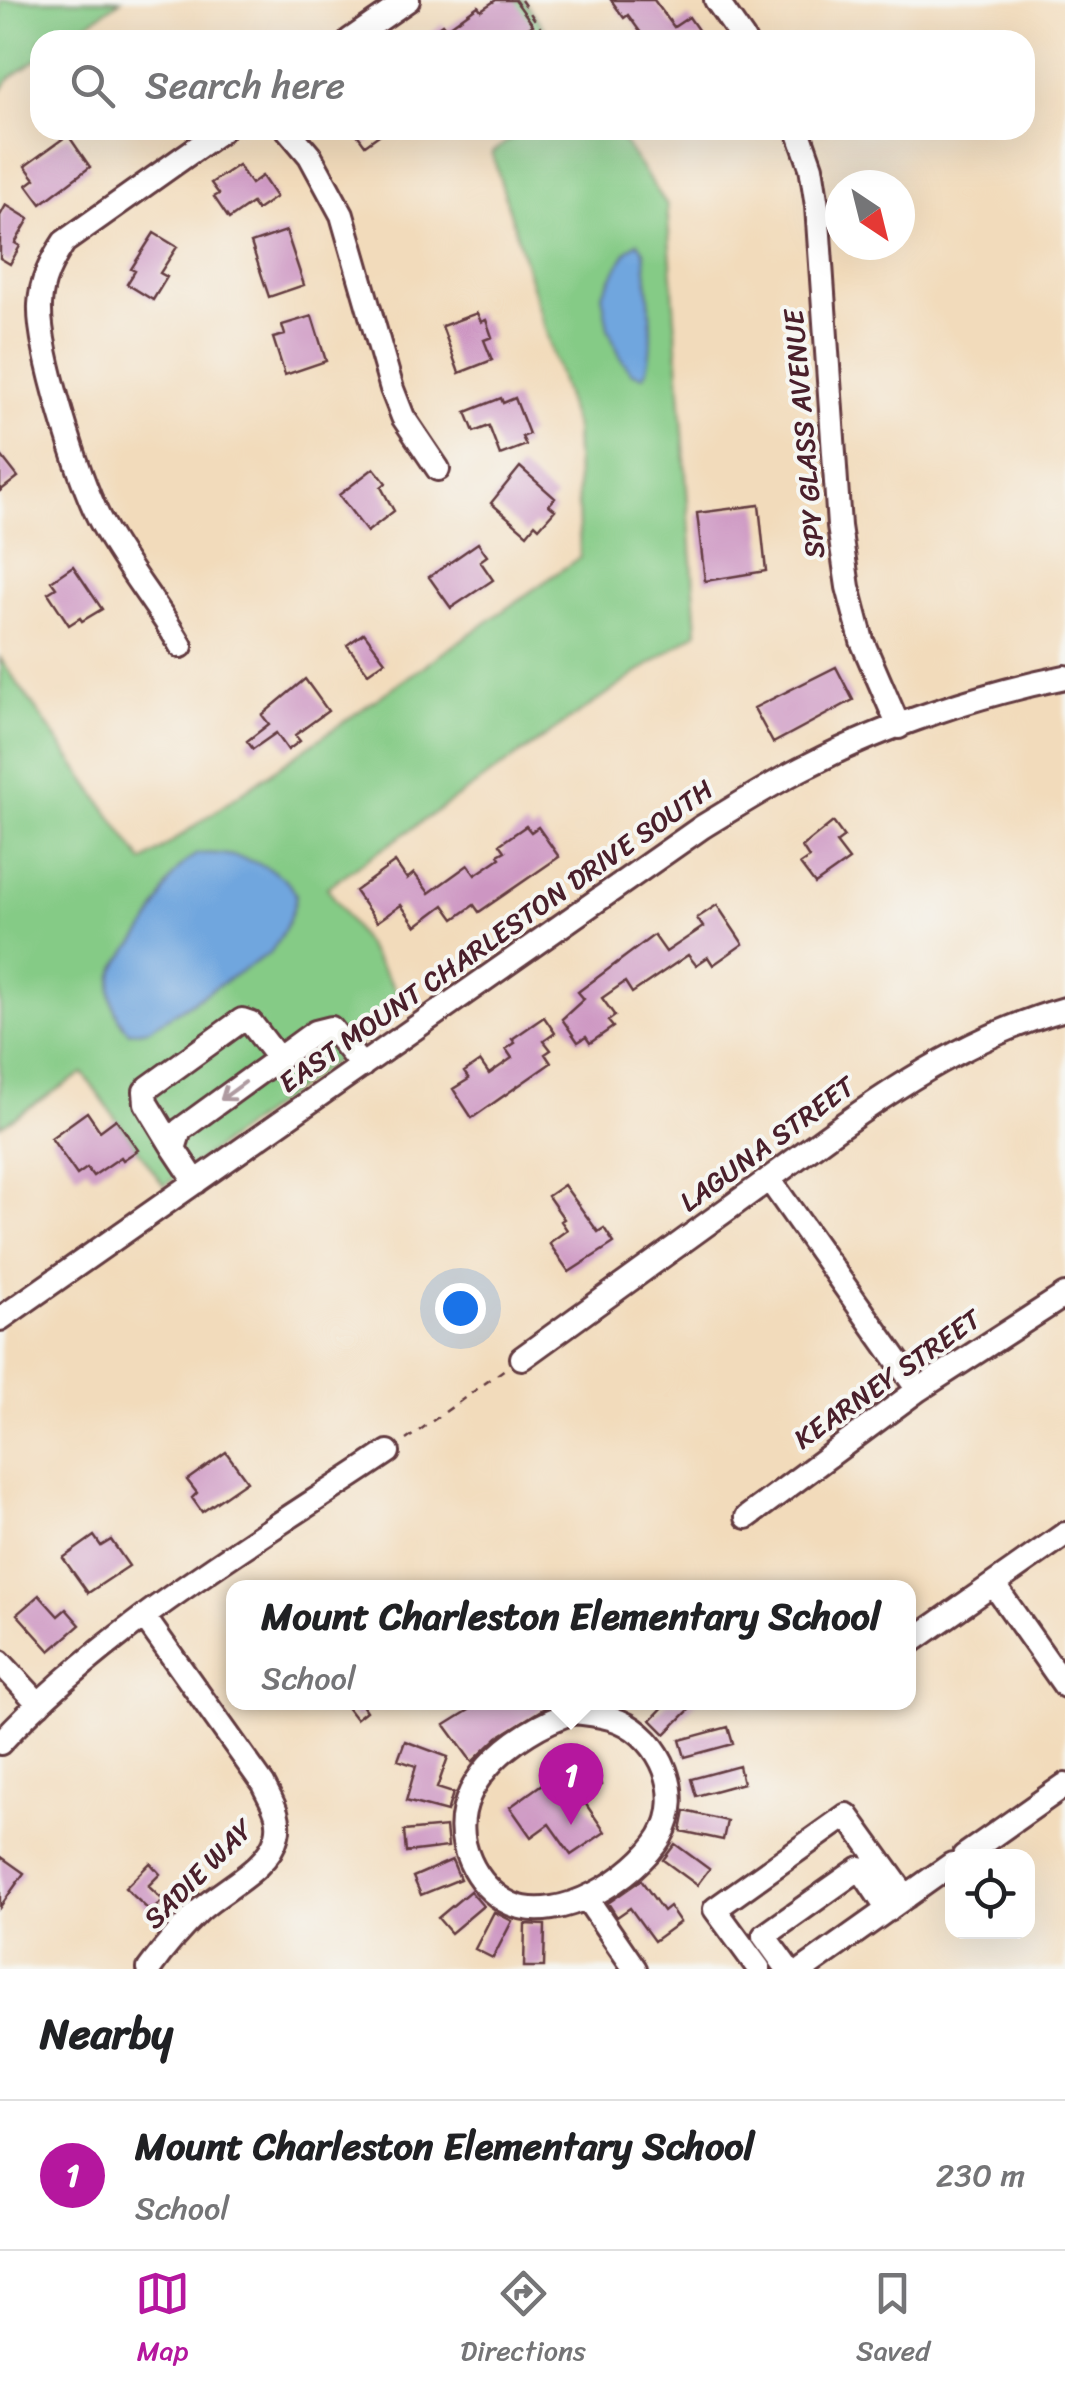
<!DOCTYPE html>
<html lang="en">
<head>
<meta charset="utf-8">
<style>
	body { margin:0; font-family:Sriracha,sans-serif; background:#f6f6f6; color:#202124 }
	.controls { position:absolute; right:30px; bottom:30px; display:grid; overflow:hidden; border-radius:20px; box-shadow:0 10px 40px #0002 }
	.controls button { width:90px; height:90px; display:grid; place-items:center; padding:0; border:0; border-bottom:2px solid #e0e0e0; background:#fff; color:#202124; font:50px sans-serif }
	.compass { position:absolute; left:825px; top:170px; width:90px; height:90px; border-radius:50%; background:#fff; box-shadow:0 10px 40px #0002; rotate:145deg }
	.you { position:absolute; left:460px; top:1308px; width:35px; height:35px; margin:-25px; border:8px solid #fff; border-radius:50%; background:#1a73e8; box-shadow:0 0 0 15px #1a73e833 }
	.badge { display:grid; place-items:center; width:65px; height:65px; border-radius:50%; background:#b5179e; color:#fff; font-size:32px; font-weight:700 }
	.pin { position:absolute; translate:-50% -82px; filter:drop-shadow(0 2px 5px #0008) }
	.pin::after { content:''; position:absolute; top:52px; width:35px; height:30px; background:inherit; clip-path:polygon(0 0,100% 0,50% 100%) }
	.popup { position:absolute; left:226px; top:1580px; width:690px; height:130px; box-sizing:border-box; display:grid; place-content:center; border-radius:20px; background:#fff; filter:drop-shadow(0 2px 8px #0005); font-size:32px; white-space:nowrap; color:#757577 }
	.popup b { font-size:38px; color:#202124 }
	.popup::after { content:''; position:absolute; left:50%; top:100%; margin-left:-20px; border:20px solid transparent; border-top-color:#fff }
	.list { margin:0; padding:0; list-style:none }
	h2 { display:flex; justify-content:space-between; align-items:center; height:130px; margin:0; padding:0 40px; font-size:42px }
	h2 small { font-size:32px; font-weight:400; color:#757577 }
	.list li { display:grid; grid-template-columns:65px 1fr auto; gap:30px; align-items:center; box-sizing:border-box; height:150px; padding:0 40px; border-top:2px solid #e0e0e0 }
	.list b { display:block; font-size:38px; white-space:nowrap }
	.list p { margin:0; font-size:32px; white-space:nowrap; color:#757577 }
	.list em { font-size:32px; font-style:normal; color:#757577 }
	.icon { flex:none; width:55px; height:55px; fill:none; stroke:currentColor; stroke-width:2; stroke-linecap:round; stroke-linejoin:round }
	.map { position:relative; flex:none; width:1065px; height:1969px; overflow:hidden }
	.search { position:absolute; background:#fff; box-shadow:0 10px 40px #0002; left:30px; right:30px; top:30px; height:110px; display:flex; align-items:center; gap:25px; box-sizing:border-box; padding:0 35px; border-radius:30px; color:#757577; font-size:38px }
	.sheet { height:280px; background:#fff }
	nav { display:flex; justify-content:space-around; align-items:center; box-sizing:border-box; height:140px; border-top:2px solid #e0e0e0; background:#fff; font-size:28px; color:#757577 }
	nav a { display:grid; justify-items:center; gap:5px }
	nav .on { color:#b5179e }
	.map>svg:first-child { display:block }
	.green { fill:#85cb86; stroke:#687558; stroke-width:2.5 }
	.water { fill:#70a6de; stroke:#5d6284; stroke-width:2.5 }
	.building { fill:#cd96c2 }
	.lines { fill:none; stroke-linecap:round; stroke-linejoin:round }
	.minor-casing { stroke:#633b41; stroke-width:28 }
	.path { stroke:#633b41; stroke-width:2.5; stroke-dasharray:8 8; stroke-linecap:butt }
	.minor { stroke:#fff; stroke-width:22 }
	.oneway { stroke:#ae9aa0 }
	.labels { text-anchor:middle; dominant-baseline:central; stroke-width:8; stroke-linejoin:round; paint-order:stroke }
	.street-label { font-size:28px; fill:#4a1f2b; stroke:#f6f6f2 }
</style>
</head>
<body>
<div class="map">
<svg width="1065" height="1969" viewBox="0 0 1065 1969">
	<rect width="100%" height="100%" fill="#f6f6f2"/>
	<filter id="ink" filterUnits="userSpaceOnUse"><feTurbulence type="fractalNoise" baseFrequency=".01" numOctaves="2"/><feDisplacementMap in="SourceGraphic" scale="20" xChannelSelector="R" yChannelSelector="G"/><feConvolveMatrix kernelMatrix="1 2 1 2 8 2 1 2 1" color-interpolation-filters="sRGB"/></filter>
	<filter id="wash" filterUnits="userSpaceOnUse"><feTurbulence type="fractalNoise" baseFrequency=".0048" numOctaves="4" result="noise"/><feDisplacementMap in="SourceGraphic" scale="40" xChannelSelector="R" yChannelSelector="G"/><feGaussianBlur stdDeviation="2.25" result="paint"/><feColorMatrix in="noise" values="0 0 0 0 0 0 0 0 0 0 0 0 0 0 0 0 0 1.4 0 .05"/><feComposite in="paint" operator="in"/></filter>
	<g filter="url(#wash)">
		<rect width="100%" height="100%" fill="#f2dbbb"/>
		<path class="green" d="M0 0H121L64 40H40V57L10 78 0 92Z
			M508 0H524L552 40H537Z
			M522 130H615L667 205 697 632 327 887 408 1008 164 1186 83 1073 0 1126V658L143 862 580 557 575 428 492 153Z"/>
		<path class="water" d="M638 242 644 251C647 281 658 350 644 376L632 373 622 360 608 328 602 294 627 251Z
			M197 854C230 851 280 864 296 894 294 915 282 936 270 953L149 1029 129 1032C113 1016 105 989 116 968 124 952 140 939 149 923 164 896 167 872 197 854Z"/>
		<g id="blocks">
			<path class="building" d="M496 0H515L533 25 511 40H468L462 32 453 40H421L442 24 446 29 478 6 481 10Z
				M611 0H654L674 27 689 17 705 40H646L628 15 624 18Z
				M354 130H386L365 145Z
				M68 135 90 167 41 204 27 185 35 179 25 166Z
				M238 165 251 184 262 176 276 197 257 210 252 203 229 219 214 197 219 194 211 183Z
				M6 205 29 219 15 243 20 246 10 264 0 258V216Z
				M286 231 304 285 269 297 251 243Z
				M154 233 177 247 160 273 167 277 153 300 127 284 135 271 131 269Z
				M477 313 481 322 486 320 492 337 484 340 492 360 459 373 442 326Z
				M312 316 326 361 285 375 273 338 285 335 282 325Z
				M501 398 503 403 515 398 529 434 522 437 526 445 500 455 489 426 474 432 466 412Z
				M0 454 18 477 0 491Z
				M520 467 555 498 549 505 555 510 539 528 535 524 527 534 491 503Z
				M374 468 386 483 381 487 394 511 367 532 339 495Z
				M759 505 766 571 705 581 697 513Z
				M478 543 487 556 480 561 493 580 451 608 429 577Z
				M73 566 102 609 82 621 80 618 69 625 48 593 56 588 51 581Z
				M364 633 385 661 368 673 347 645Z
				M836 667 853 700 773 743 754 708Z
				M305 679 328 711 295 735 300 741 288 750 276 733 253 749 247 741 269 724 262 715Z
				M833 822 844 837 836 843 849 860 815 884 800 864 809 858 802 847Z
				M526 826 531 832 538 827 559 857 479 912 474 905 454 919 444 905 416 926 401 905 377 922 355 891 395 862 407 879 414 873 429 893 468 865 475 875 500 858 498 855 505 851 500 844Z
				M717 905 743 944 713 965 708 957 696 965 688 955 632 993 625 982 602 998 615 1016 608 1021 613 1027 590 1043 586 1037 578 1042 562 1019 584 999 578 992 654 935 666 952 703 927 697 918Z
				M544 1017 555 1033 544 1041 551 1050 545 1054 551 1063 472 1118 453 1089 469 1079 464 1072 480 1061 489 1074 512 1058 506 1049 515 1043 512 1039Z
				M87 1112 100 1131 116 1119 138 1150 123 1160 121 1157 93 1176 87 1168 77 1175 51 1138Z
				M564 1185 598 1232 604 1228 614 1243 569 1272 549 1243 567 1230 561 1221 564 1219 548 1196Z
				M226 1452 247 1481 202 1512 192 1498 197 1493 187 1480Z
				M94 1536 101 1546 111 1540 129 1566 88 1593 63 1558Z
				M39 1595 58 1616 66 1609 80 1625 50 1651 17 1614Z
				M343 1702H360L366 1711 356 1719Z
				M482 1702H554L498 1737 472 1762 445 1725Z
				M668 1702H697L665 1734 651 1720Z
				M728 1727 733 1744 685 1757 680 1740Z
				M405 1741 448 1757 437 1788 453 1793 447 1812 406 1801 416 1766 398 1760Z
				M581 1756 602 1785 583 1800 605 1832 571 1855 549 1824 531 1837 510 1807Z
				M739 1766 743 1783 696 1796 691 1779Z
				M685 1811 727 1821 723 1840 681 1831Z
				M446 1827 448 1847 406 1852 404 1831Z
				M675 1844 709 1869 697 1885 663 1860Z
				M0 1856 24 1873 0 1907Z
				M452 1860 460 1879 421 1895 413 1877Z
				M150 1863 160 1874 148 1886 163 1900 151 1912 125 1888Z
				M641 1880 663 1911 669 1906 680 1922 654 1941 630 1908 617 1917 608 1903Z
				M470 1891 483 1906 451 1933 438 1918Z
				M494 1912 512 1921 493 1958 475 1949Z
				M525 1924 545 1925 544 1967H524Z"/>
		</g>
	</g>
	<g filter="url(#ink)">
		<use href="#blocks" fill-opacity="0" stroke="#633b41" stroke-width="2.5"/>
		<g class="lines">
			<defs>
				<path id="minor" d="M716 0 744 40
					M350 40 408 0
					M288 130 310 156 342 215 392 389 403 417 438 469
					M798 130 811 167 817 206 839 526 848 587 862 641 899 727
					M181 646C156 602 122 563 99 518 78 476 38 350 40 305 41 281 51 262 64 242L222 130
					M174 1149 146 1103 145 1091 149 1087 242 1020 251 1023 278 1058
					M769 1179 918 1390
					M196 1182 174 1149 180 1130 315 1032 331 1028 362 1066
					M0 1319 702 827C737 806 772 783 809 765 886 725 981 694 1065 677
					M522 1358C604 1298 687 1239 769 1179 860 1111 954 1040 1065 1009
					M747 1517 918 1390 1065 1295
					M994 1585 1065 1686
					M145 1618 263 1784C271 1801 282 1816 277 1835 269 1869 224 1888 200 1910 181 1928 164 1948 149 1969
					M908 1644 1065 1534
					M0 1662 39 1704
					M574 1712C590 1714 605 1715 619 1721 662 1739 685 1795 661 1836 635 1878 560 1925 511 1904 493 1896 478 1879 470 1861 438 1790 514 1731 574 1712Z
					M0 1743C105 1628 259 1539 388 1452
					M964 1856 1065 1785
					M587 1899 635 1969
					M759 1969 715 1909 847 1815 906 1897
					M788 1969 764 1936 860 1868 888 1910
					M804 1969 952 1864"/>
			</defs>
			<use href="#minor" class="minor-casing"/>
			<path class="path" d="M521 0 549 40
				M406 1440 505 1369"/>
			<use href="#minor" class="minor"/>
		</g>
		<defs><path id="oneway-shaft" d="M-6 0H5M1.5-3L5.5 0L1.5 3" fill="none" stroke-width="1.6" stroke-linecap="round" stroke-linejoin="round" transform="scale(2.5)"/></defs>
		<use class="oneway" href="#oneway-shaft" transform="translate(233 1091) rotate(144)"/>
	</g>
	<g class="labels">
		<g class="street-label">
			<text transform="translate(804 434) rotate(-95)">SPY GLASS AVENUE</text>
			<text transform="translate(496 936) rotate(-35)">EAST MOUNT CHARLESTON DRIVE SOUTH</text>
			<text transform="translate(767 1144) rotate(-36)">LAGUNA STREET</text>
			<text transform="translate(887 1379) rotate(-35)">KEARNEY STREET</text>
			<text transform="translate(198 1874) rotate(-45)">SADIE WAY</text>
		</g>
	</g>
</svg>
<div class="controls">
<button><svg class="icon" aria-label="locate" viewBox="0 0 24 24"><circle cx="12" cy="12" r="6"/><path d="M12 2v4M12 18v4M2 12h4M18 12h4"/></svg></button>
</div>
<svg class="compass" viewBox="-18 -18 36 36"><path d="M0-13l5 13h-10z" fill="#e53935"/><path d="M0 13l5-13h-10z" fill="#757577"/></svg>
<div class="you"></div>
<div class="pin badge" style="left:571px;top:1825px">1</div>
<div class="popup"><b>Mount Charleston Elementary School</b>School</div>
<div class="search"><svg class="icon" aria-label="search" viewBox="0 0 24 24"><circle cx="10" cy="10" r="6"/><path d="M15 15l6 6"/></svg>Search here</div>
</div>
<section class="sheet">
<h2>Nearby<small></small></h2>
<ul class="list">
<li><span class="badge">1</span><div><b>Mount Charleston Elementary School</b><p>School</p></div><em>230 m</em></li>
</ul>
</section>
<nav>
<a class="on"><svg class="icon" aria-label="map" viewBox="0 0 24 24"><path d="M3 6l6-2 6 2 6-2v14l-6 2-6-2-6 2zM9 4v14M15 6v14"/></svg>Map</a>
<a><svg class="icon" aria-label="directions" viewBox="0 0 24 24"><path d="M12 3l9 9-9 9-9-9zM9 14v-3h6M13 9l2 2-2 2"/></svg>Directions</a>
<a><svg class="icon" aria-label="saved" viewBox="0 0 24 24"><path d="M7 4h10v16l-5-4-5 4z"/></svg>Saved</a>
</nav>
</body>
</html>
